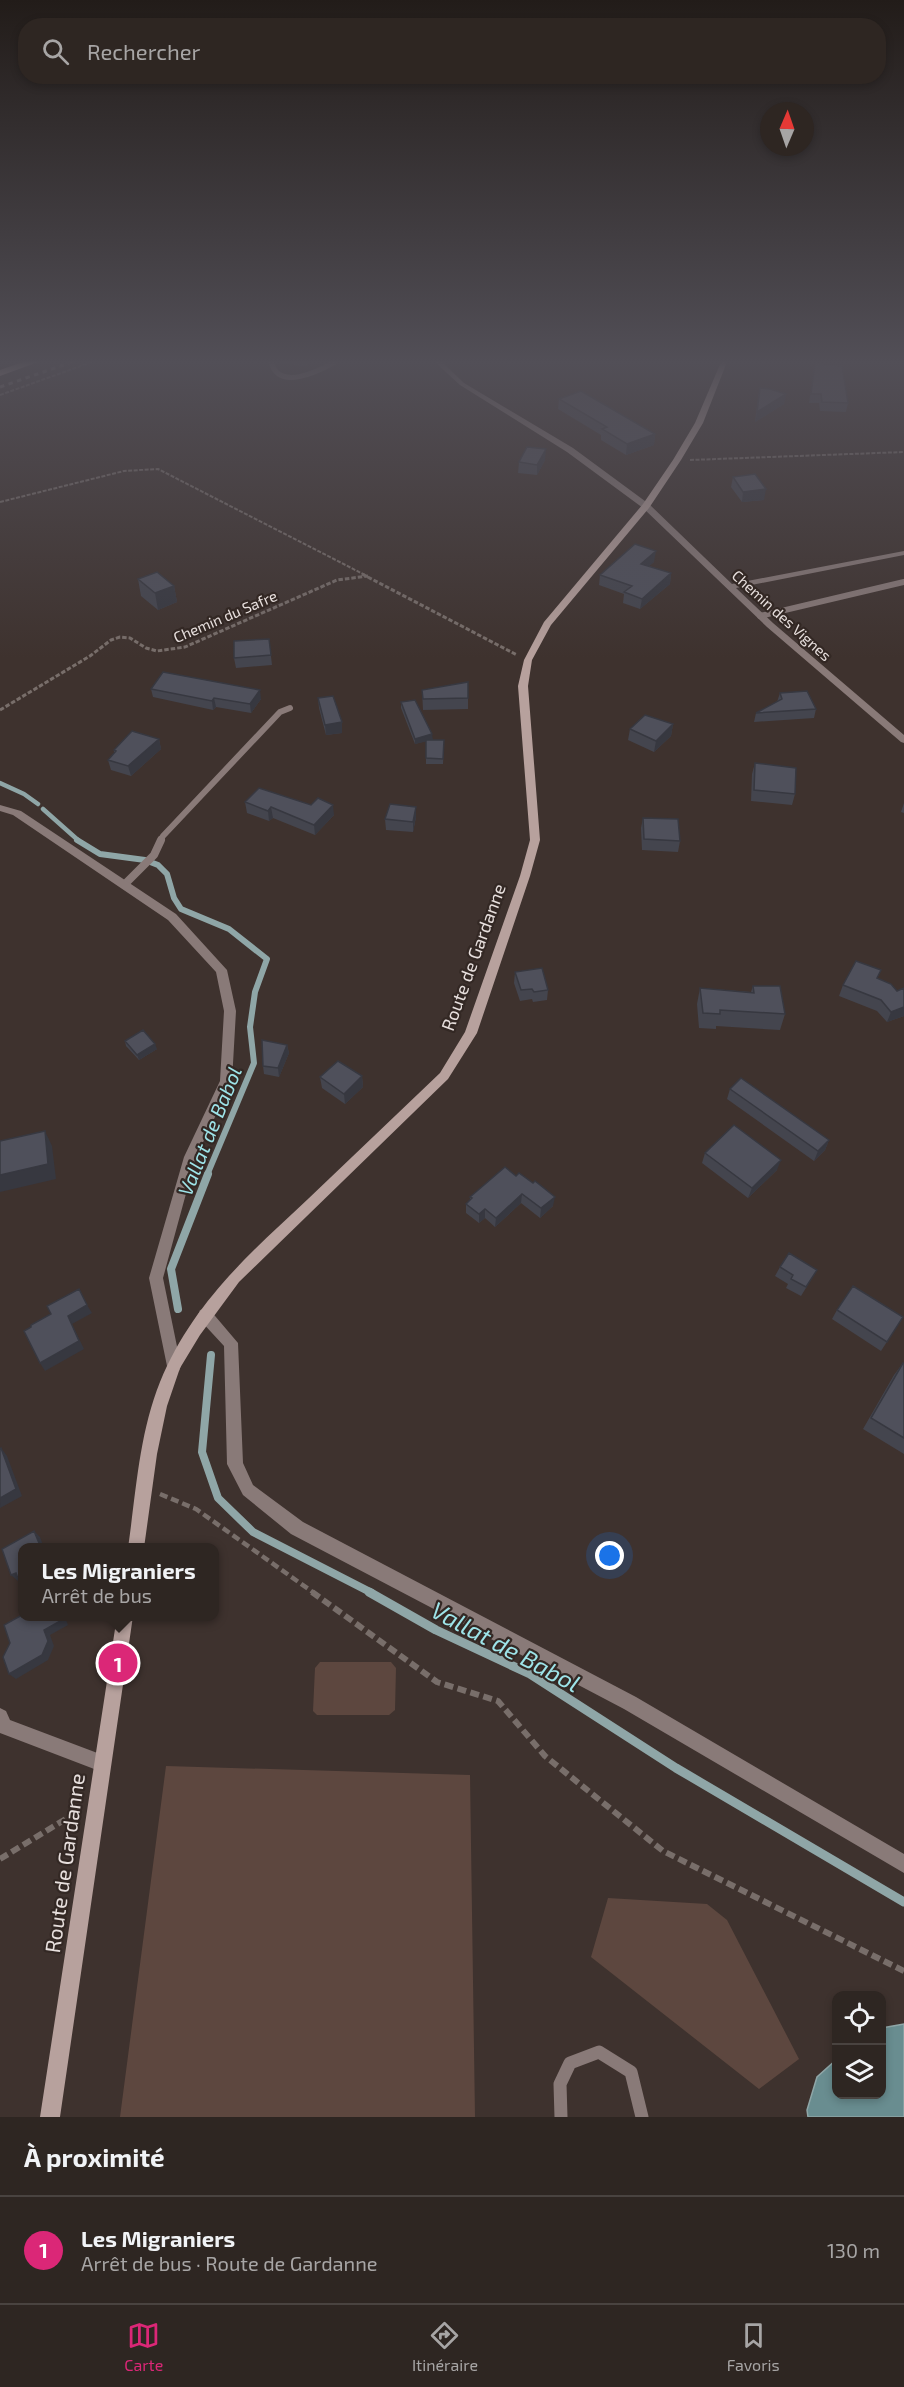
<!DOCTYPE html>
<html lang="fr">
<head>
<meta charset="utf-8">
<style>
	body { margin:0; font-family:"Exo 2",sans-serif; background:#3a322f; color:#f1f3f6 }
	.controls { position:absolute; right:18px; bottom:18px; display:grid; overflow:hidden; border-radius:12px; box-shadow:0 3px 9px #0003 }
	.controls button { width:54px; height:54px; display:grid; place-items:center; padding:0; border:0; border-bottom:2px solid #494340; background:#2e2622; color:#f1f3f6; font:30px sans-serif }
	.compass { position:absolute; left:760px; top:102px; width:54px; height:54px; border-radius:50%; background:#2e2622; box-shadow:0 3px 9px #0003; rotate:2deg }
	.you { position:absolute; left:610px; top:1556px; width:21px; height:21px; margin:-15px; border:4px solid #fff; border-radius:50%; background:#1a73e8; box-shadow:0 0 0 9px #1a73e833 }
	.badge { display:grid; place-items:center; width:39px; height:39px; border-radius:50%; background:#db2777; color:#fff; font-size:20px; font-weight:700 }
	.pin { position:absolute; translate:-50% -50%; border:3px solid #fff; box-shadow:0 2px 6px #0006 }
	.popup { position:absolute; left:18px; top:1543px; width:201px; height:78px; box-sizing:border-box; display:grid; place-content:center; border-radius:12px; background:#2e2622; filter:drop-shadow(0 2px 4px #0005); font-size:20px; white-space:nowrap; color:#a7a5a5 }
	.popup b { font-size:22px; color:#f1f3f6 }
	.popup::after { content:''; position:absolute; left:50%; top:100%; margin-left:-12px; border:12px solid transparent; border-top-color:#2e2622 }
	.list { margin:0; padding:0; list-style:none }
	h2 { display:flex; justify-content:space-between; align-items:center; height:78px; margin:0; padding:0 24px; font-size:26px }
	h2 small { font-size:20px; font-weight:400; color:#a7a5a5 }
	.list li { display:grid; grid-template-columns:39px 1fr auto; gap:18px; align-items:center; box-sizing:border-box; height:108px; padding:0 24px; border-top:2px solid #494340 }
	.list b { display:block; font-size:22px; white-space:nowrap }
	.list p { margin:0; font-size:20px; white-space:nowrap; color:#a7a5a5 }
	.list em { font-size:20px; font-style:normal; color:#a7a5a5 }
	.icon { flex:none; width:33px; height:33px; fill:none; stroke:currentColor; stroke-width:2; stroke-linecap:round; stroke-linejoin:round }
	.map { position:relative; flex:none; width:904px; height:2117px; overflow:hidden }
	.search { position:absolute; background:#2e2622; box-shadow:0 3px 9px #0003; left:18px; right:18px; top:18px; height:66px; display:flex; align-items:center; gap:15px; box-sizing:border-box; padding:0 21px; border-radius:24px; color:#a7a5a5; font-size:22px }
	.sheet { height:186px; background:#2e2622 }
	nav { display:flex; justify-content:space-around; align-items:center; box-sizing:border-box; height:84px; border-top:2px solid #494340; background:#2e2622; font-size:16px; color:#a7a5a5 }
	nav a { display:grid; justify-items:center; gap:3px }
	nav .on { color:#db2777 }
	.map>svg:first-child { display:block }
	.green { fill:#5d473f }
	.water { fill:#698d90; stroke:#8fa6a7; stroke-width:1.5 }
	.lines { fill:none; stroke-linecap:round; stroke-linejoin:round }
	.stream-far3 { stroke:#8fa6a7; stroke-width:4.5 }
	.stream-far2 { stroke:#8fa6a7; stroke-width:6 }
	.stream-far1 { stroke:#8fa6a7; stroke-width:8 }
	.stream { stroke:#8fa6a7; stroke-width:9 }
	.path-far3 { stroke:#786e6a; stroke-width:2; stroke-dasharray:4 1.5; stroke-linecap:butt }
	.path-far2 { stroke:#786e6a; stroke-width:3; stroke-dasharray:4.5 2; stroke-linecap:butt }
	.path-far1 { stroke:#786e6a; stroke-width:4.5; stroke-dasharray:8 4; stroke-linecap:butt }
	.path { stroke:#786e6a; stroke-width:6; stroke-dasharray:9 4.5; stroke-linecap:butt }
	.lane-far3 { stroke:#897a78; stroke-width:5 }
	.lane-far2 { stroke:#897a78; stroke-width:6 }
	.lane-far1 { stroke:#897a78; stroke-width:8 }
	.lane { stroke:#897a78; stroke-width:13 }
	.street { fill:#897a78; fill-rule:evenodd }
	.secondary { fill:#b7a19d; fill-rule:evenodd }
	.highway { fill:#fcd9d3; fill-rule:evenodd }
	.rail { stroke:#8d8380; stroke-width:3; stroke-dasharray:4.5 4.5; stroke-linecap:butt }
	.wall { fill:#44454e }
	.shaded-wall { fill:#373840 }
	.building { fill:#4f505b; stroke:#373840; stroke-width:1.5 }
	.labels { text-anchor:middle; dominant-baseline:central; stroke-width:4.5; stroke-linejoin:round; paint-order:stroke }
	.far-street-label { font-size:15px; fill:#e7dfdd; stroke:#332824 }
	.street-label { font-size:18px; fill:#e7dfdd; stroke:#332824 }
	.water-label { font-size:20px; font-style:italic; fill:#9ee4e9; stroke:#332824 }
	.near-street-label { font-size:21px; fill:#e7dfdd; stroke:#332824 }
	.near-water-label { font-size:24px; font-style:italic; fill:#9ee4e9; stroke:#332824 }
</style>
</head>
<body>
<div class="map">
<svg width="904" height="2117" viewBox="0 0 904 2117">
	<rect width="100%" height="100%" fill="#3e322e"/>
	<path class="green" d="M320 1662H391L396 1668 395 1710 389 1715H317L313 1711 315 1668Z
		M166 1766 470 1775 475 2117H120Z
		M608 1898 707 1904 727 1920 799 2059 759 2089 591 1957Z"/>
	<path class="water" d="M904 2024V2117H808L807 2110 817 2077 836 2060V2094H882V2028Z"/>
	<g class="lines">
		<path class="stream-far3" d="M0 783 24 794 38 804
			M43 809 79 841"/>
		<path class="stream-far2" d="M77 840 100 854 145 860 158 865 167 874 174 898 181 909 229 929 267 959 255 992 250 1027 254 1063 207 1175"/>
		<path class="stream-far1" d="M178 1309 171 1269 208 1174
			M211 1355 202 1452 218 1498 253 1532 372 1593"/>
		<path class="stream" d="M369 1592 436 1630 530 1674 676 1768 904 1902"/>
		<path class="path-far3" d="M0 395 92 362
			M690 460 904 452
			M0 502 124 471 158 469 365 575"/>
		<path class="path-far2" d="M362 574 517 655
			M0 710 90 656 111 640 120 637 130 638 146 648 157 651 185 647 337 580 368 576"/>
		<path class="path-far1" d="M160 1494 196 1509 314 1593"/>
		<path class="path" d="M312 1592 437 1682 498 1701 545 1756 663 1851 904 1971
			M0 1859 74 1814H80"/>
		<path class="lane-far3" d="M271 362C279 391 317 372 335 362"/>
		<path class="lane-far2" d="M760 616 904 582
			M160 841 163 836 280 712 290 708"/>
		<path class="lane-far1" d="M125 884 154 855 161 840"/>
		<path class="lane" d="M561 2117 560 2084 570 2063 599 2052 631 2072 642 2117"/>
		<path class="street" d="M435 362H442L464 383 573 448 649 504 732 584 904 551V555L736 588 773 623 904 735V743L901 742 767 627 643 508 567 452 460 385Z
			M0 805 21 811 176 914 227 970 236 1011 232 1081 196 1157 163 1278 181 1366 179 1371 174 1373 169 1371 167 1366 149 1278 184 1157 220 1081 224 1011 216 972 168 920 13 815 0 811Z
			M205 1309 210 1310 238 1343 243 1463 253 1485 303 1522 636 1697 904 1854V1873L624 1709 291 1534 243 1495 227 1464 224 1346 200 1320 198 1315 200 1310Z
			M0 1708 6 1711 10 1720 108 1757 111 1763 108 1769 102 1772 0 1733Z"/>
		<path class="secondary" d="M721 362H727L703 423 681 460 649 508 551 625 532 660 528 686 540 840 530 876 477 1033 448 1079 239 1282 200 1335 180 1368 167 1406 157 1454 144 1548H128C136 1493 139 1434 160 1382 192 1304 248 1255 308 1199 352 1157 396 1115 440 1073L465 1032 520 876 530 840 518 686 524 660 544 622 643 504 673 460 695 423Z
			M117 1616H133L60 2117H40Z"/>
		<path class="highway" d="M23 362H38L0 376V370Z"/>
		<path class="rail" d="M0 387 72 362"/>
	</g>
	<path class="wall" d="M282 362H309L307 366 282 364Z
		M815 363 848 403 846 412 820 411 819 403H809Z
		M760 388 784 404 755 422 758 398Z
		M559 399 655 434 654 445 626 455 601 440V435L558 409Z
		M545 460 537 475 518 473 519 462Z
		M733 477 764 500 742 502 731 487Z
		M654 562 649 566 671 573 670 584 640 609 623 603 624 594 599 585 600 575Z
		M138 579 174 586 177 602 158 610 141 596Z
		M269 639 272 665 236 668 234 658Z
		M151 689 261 699 251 713 216 707 213 710 153 697Z
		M422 690 468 698V709L423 710Z
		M780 693 816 709 814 718 754 722 756 713 777 702Z
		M318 698 342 722V733L326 735 319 708Z
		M401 702 433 740H444L443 764H426V741L415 744 401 708Z
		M673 724 671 736 654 752 628 740 630 729Z
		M159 739 161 749 131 776 111 770 108 760 114 753V750Z
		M755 763 795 794 792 805 751 801 752 774Z
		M245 802 334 815 315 835 273 818 269 821 247 813Z
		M904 803V813L901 812Z
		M416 817 413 832 386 830 385 819Z
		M643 818 680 841 678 852 642 850 641 828Z
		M515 972 548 990 547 1000 533 1002 532 999 520 1001 514 983Z
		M877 978 897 991 904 988V1016L887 1022 877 1011 839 996 843 985Z
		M753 986 785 1014 780 1030 716 1026V1029L699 1028 697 1004 700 988 751 992Z
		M125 1041 157 1049 139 1060 126 1046Z
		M287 1045 289 1053 279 1077 264 1074 263 1066Z
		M362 1076 363 1087 345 1104 322 1088 320 1077Z
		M730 1089 829 1140 825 1150 814 1161 727 1099Z
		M705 1153 777 1170 748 1198 702 1163Z
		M505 1167 553 1206 540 1218 521 1203 495 1227 485 1218 479 1223 466 1213V1204L470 1200V1197Z
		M780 1267 817 1270 801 1296 786 1288 788 1284 775 1276Z
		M837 1310 903 1317 881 1351 832 1319Z
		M903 1363 904 1364V1454L863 1429 894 1375Z"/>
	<path class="shaded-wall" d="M786 394 784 404 755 422 757 412Z
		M655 434 654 445 626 455 627 444Z
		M546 449 545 460 537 475V465Z
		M766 489 764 500 742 502 743 492Z
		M656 551 654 562 640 574 641 564Z
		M671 573 670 584 640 609 642 599Z
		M174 586 177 602 158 610 155 593Z
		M260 690 261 699 251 713 250 704Z
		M214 698 216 707 213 710 212 701Z
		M342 722V733L326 735 325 725Z
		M673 724 671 736 654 752 656 741Z
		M432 734 433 740 415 744V739Z
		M159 739 161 749 131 776 128 766Z
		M333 805 334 815 315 835 314 825Z
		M271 807 273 818 269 821 268 811Z
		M416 807V817L413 832V822Z
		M904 1007V1016L887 1022 891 1012Z
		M155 1044 157 1049 139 1060 137 1055Z
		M287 1045 289 1053 279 1077 278 1068Z
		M362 1076 363 1087 345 1104 344 1094Z
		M45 1131 52 1146 56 1179 0 1192V1175Z
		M829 1140 825 1150 814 1161 818 1151Z
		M781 1160 777 1170 748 1198 752 1188Z
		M522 1194 521 1203 495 1227 496 1218Z
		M555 1197 553 1206 540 1218 541 1208Z
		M485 1209V1218L479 1223V1214Z
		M87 1305 92 1313 72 1324 84 1349 45 1371 40 1363 68 1316Z
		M1 1448 7 1456 22 1496 0 1508Z
		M34 1531 40 1537 44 1548H41Z
		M16 1573 22 1579 18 1581 11 1575Z
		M61 1617H65L68 1625 50 1635 54 1646 48 1660 16 1679 9 1674 44 1630Z"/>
	<path class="building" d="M815 363 842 366 848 403 822 402 821 394H811Z
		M760 388 770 389 786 394 757 412Z
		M581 391 655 434 627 444 602 429 607 427 559 399Z
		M527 447 546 449 537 465 519 462Z
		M755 474 766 489 743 492 733 477Z
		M635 544 656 551 641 564 671 573 642 599 624 592 632 586 600 575Z
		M157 572 174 586 155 593 138 579Z
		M269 639 271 655 234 658V641Z
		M163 672 260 690 250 704 214 698 212 701 151 689Z
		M468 682V698L423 699 422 690Z
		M807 691 816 709 756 713 782 699 780 693Z
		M333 696 342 722 325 725 318 698Z
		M415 700 432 734 415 739 401 702Z
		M645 715 673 724 656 741 630 729Z
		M132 731 159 739 128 766 108 760 116 751 114 750Z
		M426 740H444L443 759 426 758Z
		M755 763 796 768 795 794 754 790Z
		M259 788 311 805 318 798 333 805 314 825 271 807 268 811 245 802Z
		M390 804 416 807 413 822 385 819Z
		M643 818 678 819 680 841 644 839Z
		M856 961 881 970 877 978 891 984 897 991 904 988V1007L891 1012 881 1000 843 985Z
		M542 968 548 990 534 992 532 989 521 990 515 972Z
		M753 986H780L785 1014 720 1010V1014L703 1013 700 988 754 993Z
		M143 1030 155 1044 137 1055 125 1041Z
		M262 1040 287 1045 278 1068 263 1066Z
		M338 1061 362 1076 344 1094 320 1077Z
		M741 1078 829 1140 818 1151 730 1089Z
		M734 1125 781 1160 752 1188 705 1153Z
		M45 1131 48 1164 0 1175V1141Z
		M505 1167 516 1176 519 1173 533 1183 535 1181 555 1197 541 1208 522 1194 496 1218 485 1209 479 1214 466 1204 472 1198 470 1197Z
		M789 1253 817 1270 806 1287 791 1279 793 1275 780 1267Z
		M853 1286 903 1317 887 1342 837 1310Z
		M79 1289 87 1305 68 1316 79 1341 40 1363 24 1331 31 1327V1325L51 1314 47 1306Z
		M903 1363 904 1364V1438L871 1418Z
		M1 1448 16 1489 0 1498V1449Z
		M34 1531 41 1548H22V1590L16 1573 11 1575 2 1549Z
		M22 1615V1617H61L62 1620 44 1630 48 1641 42 1655 9 1674 3 1657 10 1643 4 1625Z"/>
	<linearGradient id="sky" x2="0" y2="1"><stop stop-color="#221c19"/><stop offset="0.55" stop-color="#524f57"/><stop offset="1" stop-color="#524f57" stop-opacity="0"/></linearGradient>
	<rect width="904" height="658" fill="url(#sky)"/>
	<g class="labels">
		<g class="far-street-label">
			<text transform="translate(782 615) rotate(42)">Chemin des Vignes</text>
			<text transform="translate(225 616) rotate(-23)">Chemin du Safre</text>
		</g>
		<g class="street-label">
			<text transform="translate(473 957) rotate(-70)">Route de Gardanne</text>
		</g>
		<g class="water-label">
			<text transform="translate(209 1131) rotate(-68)">Vallat de Babol</text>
		</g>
		<g class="near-street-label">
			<text transform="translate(64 1863) rotate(-82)">Route de Gardanne</text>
		</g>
		<g class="near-water-label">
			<text transform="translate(506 1646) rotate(28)">Vallat de Babol</text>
		</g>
	</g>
</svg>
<div class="controls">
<button><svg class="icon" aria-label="locate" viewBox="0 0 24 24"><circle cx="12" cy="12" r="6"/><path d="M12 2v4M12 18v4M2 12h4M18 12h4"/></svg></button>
<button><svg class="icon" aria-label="layers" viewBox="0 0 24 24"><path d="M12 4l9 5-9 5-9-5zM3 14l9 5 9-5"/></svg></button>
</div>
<svg class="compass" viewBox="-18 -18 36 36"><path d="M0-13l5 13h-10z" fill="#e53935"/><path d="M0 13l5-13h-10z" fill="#a7a5a5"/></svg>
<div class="you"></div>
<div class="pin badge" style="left:118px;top:1663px">1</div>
<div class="popup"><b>Les Migraniers</b>Arrêt de bus</div>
<div class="search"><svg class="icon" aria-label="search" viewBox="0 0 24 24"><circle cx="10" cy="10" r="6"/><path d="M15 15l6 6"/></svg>Rechercher</div>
</div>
<section class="sheet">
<h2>À proximité<small></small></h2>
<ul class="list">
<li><span class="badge">1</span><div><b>Les Migraniers</b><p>Arrêt de bus · Route de Gardanne</p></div><em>130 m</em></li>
</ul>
</section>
<nav>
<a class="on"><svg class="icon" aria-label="map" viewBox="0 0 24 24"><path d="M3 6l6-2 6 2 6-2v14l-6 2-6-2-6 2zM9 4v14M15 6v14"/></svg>Carte</a>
<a><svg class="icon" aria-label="directions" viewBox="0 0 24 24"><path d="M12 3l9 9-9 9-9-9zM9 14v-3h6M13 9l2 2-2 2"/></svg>Itinéraire</a>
<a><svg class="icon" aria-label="saved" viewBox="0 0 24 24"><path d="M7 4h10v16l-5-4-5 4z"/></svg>Favoris</a>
</nav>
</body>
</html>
